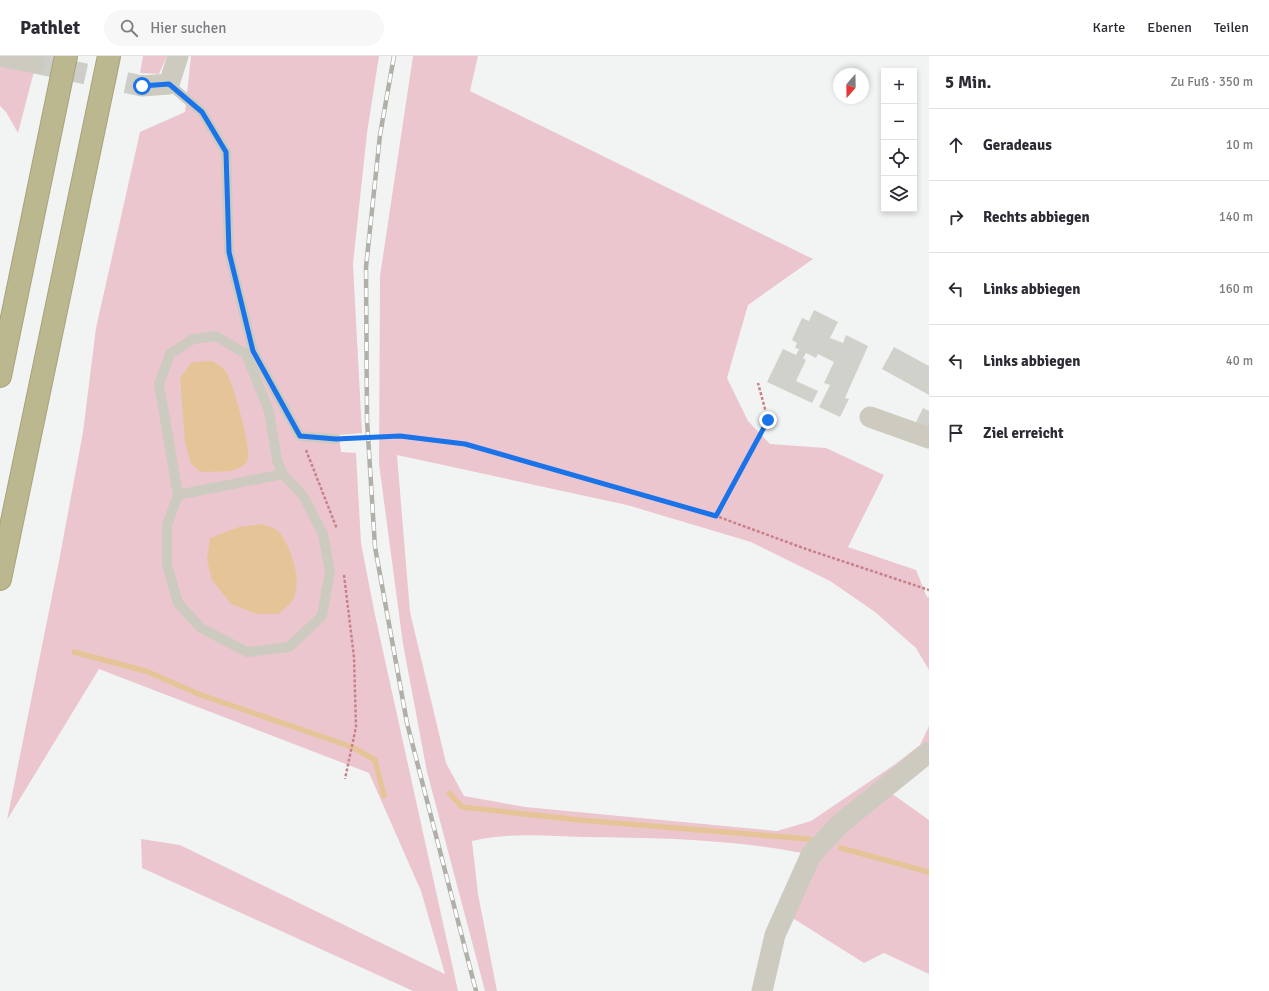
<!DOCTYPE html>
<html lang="de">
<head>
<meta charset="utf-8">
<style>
	body { margin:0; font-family:Signika,sans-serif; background:#f7f7f7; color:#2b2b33 }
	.controls { position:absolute; right:12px; top:12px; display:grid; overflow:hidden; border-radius:0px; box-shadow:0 2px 6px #0003 }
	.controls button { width:36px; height:36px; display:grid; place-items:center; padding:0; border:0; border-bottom:1px solid #e1e1e2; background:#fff; color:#2b2b33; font:20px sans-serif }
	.compass { position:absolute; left:833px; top:12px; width:36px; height:36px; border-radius:50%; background:#fff; box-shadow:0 2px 6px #0003; rotate:200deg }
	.stop { position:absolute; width:12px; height:12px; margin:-9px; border:3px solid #1a73e8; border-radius:50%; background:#fff }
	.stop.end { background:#1a73e8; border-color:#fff; box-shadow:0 1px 4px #0008 }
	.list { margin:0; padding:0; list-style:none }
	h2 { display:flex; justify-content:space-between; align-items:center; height:52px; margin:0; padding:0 16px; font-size:17px }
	h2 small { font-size:13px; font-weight:400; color:#7c7c81 }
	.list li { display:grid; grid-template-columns:26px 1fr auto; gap:12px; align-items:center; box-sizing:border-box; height:72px; padding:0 16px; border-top:1px solid #e1e1e2 }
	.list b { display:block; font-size:15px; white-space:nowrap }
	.list em { font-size:13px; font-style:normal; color:#7c7c81 }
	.icon { flex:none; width:22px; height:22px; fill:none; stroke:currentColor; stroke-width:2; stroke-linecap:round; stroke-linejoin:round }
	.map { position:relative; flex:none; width:929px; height:935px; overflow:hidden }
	header { display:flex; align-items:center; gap:24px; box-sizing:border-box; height:56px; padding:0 20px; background:#fff; border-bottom:1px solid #e1e1e2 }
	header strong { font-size:19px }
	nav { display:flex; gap:22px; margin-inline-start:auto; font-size:14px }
	.search { width:280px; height:36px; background:#f7f7f7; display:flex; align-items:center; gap:10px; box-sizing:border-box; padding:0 14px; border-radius:22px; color:#7c7c81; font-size:15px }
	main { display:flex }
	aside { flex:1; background:#fff }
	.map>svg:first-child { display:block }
	.green { fill:#ecc6cf }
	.water { fill:#e5c598 }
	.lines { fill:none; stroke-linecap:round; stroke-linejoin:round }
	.stream { stroke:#e5c598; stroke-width:5.5 }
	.building { fill:#d0d1ca }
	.minor-tunnel { stroke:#cdceca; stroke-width:21; stroke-dasharray:21 10; stroke-linecap:butt }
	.motorway-casing { stroke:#a7a37a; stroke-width:24 }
	.path { stroke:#c88189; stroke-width:2.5; stroke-dasharray:3 2; stroke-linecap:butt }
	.service { stroke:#cdcbbf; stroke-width:10 }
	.minor { stroke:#cdcbbf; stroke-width:21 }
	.motorway { stroke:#bbb78f; stroke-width:22 }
	.rail-casing { stroke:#b1b0a8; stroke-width:4.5 }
	.rail { stroke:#fff; stroke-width:3; stroke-dasharray:9; stroke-linecap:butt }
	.path-bridge { stroke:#c88189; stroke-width:2.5; stroke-dasharray:3 2; stroke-linecap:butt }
	.route { stroke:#1a73e8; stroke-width:5 }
</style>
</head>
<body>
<header>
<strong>Pathlet</strong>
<div class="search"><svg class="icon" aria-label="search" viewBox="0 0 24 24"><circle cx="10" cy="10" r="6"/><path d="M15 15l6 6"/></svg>Hier suchen</div>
<nav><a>Karte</a><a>Ebenen</a><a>Teilen</a></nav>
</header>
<main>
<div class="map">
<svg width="929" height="935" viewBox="0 0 929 935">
	<rect width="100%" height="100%" fill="#f2f4f4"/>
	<path class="green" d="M0 0H38L18 77 6 56 0 50Z
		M143 0H167L159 18 140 17Z
		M191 0H379L367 77 353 208 362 377 339 379 341 396 356 397 361 487 375 559 458 935H413L142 812 141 783 180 789 445 918 421 835 369 717 99 613 7 764 59 505 83 376 96 272 140 76 185 56Z
		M413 0H478L470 35 813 203 748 249 727 322 748 365 770 388 826 392 884 419 848 491 916 514 927 541H929V614L916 592 875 556 830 525 751 486 627 449 397 399 410 556 446 707 464 740 525 751 777 775 811 765 894 709 920 689 929 670V696L884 732 929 764V918L884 897 864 907 791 861 811 799C737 783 659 782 584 781 547 780 509 776 472 785L478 838 497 935H485L427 716 403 588 379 408 380 220Z"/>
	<path class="water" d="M213 305C217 308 224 312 227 317 233 328 253 395 247 405 239 419 214 415 201 416L191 408 185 387 180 322 192 306Z
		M261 468C266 470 274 471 278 475 291 489 304 528 292 545 288 550 283 554 278 558H256L231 548 212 524 207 504 210 482 239 471Z"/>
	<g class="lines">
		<path class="stream" d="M74 596 146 615 201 639 352 691 375 704 384 740
			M449 737 462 751 579 764 809 783
			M841 792 929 816"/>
	</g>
	<path class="building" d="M814 254 838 266 830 282 843 287 846 279 868 290 845 342 849 343 840 361 819 351 830 329 824 327 834 306 818 298 816 302 806 297 803 302 806 304 796 325 818 335 812 347 767 326 783 293 796 299 799 293 795 292 797 287 792 284 802 262 809 265Z
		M894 291 929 310V339L882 313Z
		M923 352 929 355V373L916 366Z"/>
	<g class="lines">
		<path class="minor-tunnel" d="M35 7 142 30"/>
		<defs>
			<path id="motorway" d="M0 320 66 0
				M0 523 109 0"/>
		</defs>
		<use href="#motorway" class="motorway-casing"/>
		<path class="path" d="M400 380 465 388 716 460 806 493 929 534
			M306 394 337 473
			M716 460 768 364 758 327
			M344 519 354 601 356 671 345 723"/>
		<path class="service" d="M169 28 202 56 226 96 229 196 253 295 300 380 336 383
			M216 280 246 298 269 355 277 404 283 418 304 441 323 478 330 515 322 560 289 591 247 596 201 572 178 547 167 509V469L178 439 159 328 170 298 193 283Z
			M178 439 283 418"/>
		<path class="minor" d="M0 0 35 7
			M142 30 169 28 178 0
			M870 361 929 382
			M762 935 775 879 811 799 840 768 929 696"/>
		<use href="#motorway" class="motorway"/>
		<defs>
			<path id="rail" d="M394 0 380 79 366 211 367 364 375 491 407 667 476 935"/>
		</defs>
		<use href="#rail" class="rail-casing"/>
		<use href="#rail" class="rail"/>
		<path class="path-bridge" d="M336 383 400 380"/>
	</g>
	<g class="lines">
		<path class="route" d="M142 30 169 28 202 56 226 96 229 196 253 295 300 380 336 383 400 380 465 388 716 460 768 364"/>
	</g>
</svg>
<div class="controls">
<button>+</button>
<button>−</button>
<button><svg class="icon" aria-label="locate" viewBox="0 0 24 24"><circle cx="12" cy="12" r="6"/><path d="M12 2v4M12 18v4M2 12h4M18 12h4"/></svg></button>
<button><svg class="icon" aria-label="layers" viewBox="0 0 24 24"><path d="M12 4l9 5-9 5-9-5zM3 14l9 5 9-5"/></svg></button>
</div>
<svg class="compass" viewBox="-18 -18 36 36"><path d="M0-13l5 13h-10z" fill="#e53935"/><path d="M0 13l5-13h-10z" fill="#7c7c81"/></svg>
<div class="stop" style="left:142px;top:30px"></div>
<div class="stop end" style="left:768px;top:364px"></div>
</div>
<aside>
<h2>5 Min.<small>Zu Fuß · 350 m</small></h2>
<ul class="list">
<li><svg class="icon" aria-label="ahead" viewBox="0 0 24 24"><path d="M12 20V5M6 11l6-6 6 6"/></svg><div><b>Geradeaus</b></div><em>10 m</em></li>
<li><svg class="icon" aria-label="right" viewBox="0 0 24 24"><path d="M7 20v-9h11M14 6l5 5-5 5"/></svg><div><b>Rechts abbiegen</b></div><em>140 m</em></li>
<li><svg class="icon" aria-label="left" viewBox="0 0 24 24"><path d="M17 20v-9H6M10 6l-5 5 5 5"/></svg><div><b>Links abbiegen</b></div><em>160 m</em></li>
<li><svg class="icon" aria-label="left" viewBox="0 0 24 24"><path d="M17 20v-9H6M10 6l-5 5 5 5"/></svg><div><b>Links abbiegen</b></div><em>40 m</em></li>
<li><svg class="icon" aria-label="arrive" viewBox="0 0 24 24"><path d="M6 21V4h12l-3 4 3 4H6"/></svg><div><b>Ziel erreicht</b></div></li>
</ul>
</aside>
</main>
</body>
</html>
